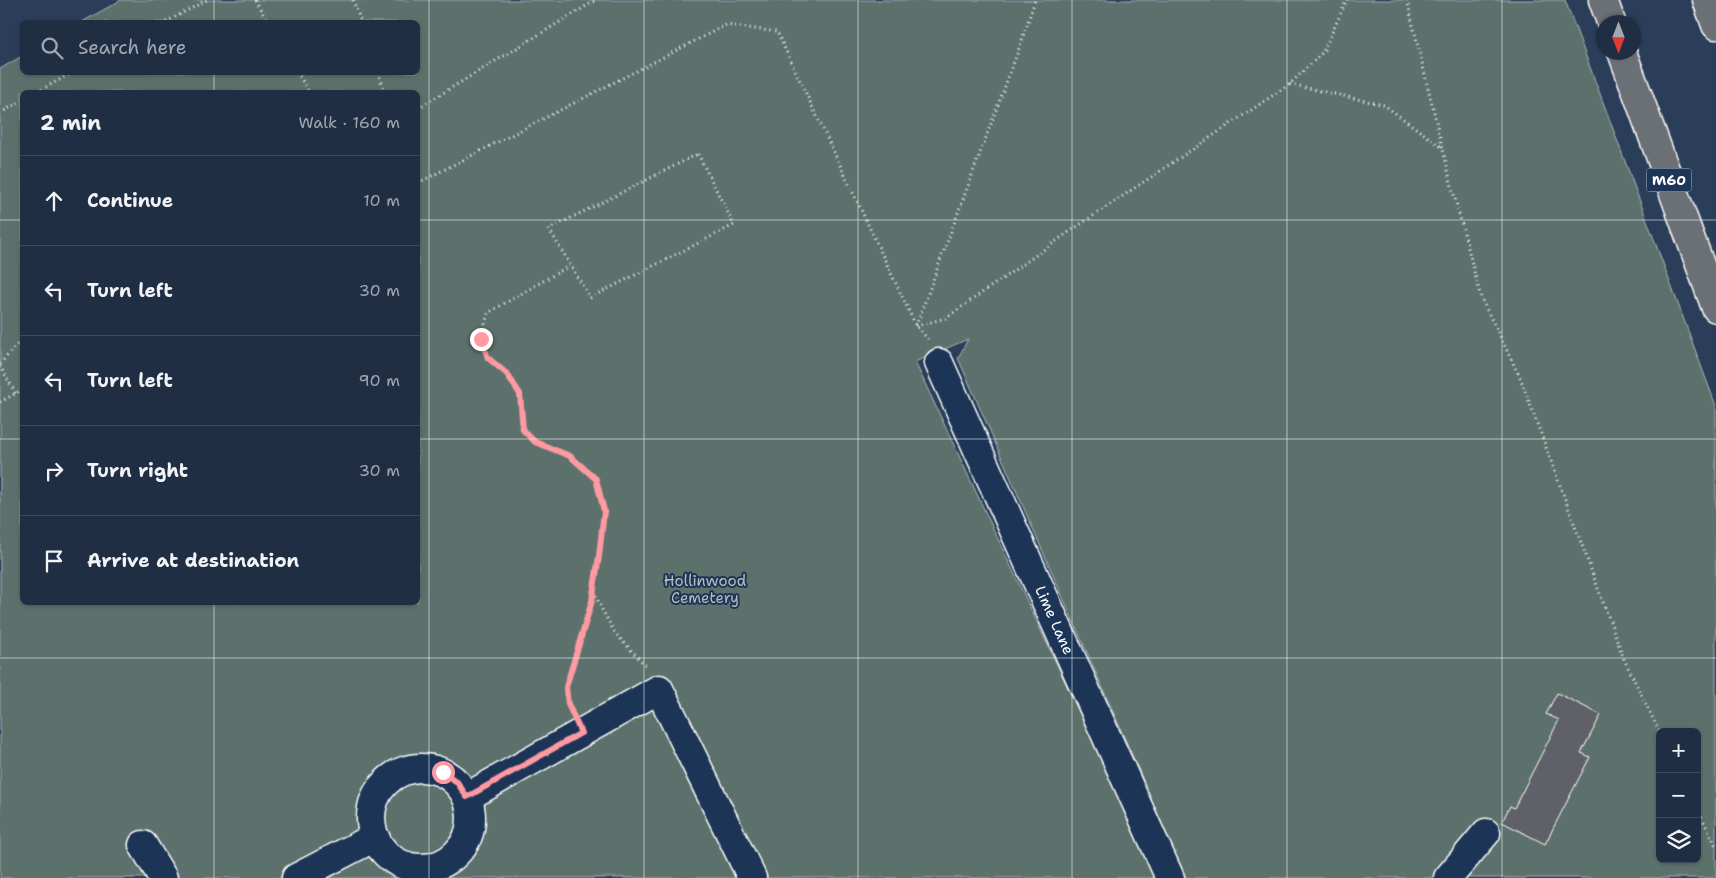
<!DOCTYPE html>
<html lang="en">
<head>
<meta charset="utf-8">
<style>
	body { margin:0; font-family:"Shantell Sans",sans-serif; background:#28364b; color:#f1f3f6 }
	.controls { position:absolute; right:15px; bottom:15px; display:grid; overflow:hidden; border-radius:8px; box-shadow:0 1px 4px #0004 }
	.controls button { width:45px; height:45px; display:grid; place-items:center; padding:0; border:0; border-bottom:1px solid #3d4a5d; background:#202e44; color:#f1f3f6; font:25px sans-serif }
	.compass { position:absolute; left:1596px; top:15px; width:45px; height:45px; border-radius:50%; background:#202e44; box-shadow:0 1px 4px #0004; rotate:180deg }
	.stop { position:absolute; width:15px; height:15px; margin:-11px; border:4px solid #ff9aa2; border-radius:50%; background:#fff }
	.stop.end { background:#ff9aa2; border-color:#fff; box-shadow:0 1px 5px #0008 }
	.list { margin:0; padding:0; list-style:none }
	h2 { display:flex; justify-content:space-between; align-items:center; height:65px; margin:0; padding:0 20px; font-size:21px }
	h2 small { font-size:16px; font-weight:400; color:#a2a8b2 }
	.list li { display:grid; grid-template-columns:32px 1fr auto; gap:15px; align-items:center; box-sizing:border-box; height:90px; padding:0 20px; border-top:1px solid #3d4a5d }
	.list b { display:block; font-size:19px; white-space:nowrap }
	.list em { font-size:16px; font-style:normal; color:#a2a8b2 }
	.icon { flex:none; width:28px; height:28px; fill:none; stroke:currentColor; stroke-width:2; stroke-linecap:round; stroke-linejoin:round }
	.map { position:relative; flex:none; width:1716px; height:878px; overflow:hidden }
	.search { position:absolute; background:#202e44; box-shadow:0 1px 4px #0004; left:20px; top:20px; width:400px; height:55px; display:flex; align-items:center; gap:12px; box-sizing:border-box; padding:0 18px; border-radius:8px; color:#a2a8b2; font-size:19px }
	.panel { position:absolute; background:#202e44; box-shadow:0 1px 4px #0004; left:20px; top:90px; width:400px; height:515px; border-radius:8px }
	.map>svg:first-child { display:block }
	.green { fill:#5d716c; stroke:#aeb8b6; fill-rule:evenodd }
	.building { fill:#5e6068; stroke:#fff }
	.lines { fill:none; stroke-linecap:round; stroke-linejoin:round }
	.minor-casing { stroke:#fff; stroke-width:31 }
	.highway-casing { stroke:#fff; stroke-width:31 }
	.path { stroke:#fff; stroke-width:3; stroke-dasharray:1 4; stroke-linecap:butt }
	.minor { stroke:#1d3557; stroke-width:28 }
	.highway { stroke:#6b6f75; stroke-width:28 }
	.route { stroke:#ff9aa2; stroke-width:6 }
	.grid { fill:none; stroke:#fff; stroke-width:1; stroke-opacity:0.55 }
	.labels { text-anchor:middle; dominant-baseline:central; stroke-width:4; stroke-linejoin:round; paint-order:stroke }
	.shield { fill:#1d3557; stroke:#bbc2cd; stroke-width:1 }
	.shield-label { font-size:14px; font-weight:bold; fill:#fff }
	.park-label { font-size:15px; fill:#b6bfbd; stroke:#1d3557 }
	.street-label { font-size:15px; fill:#fff; stroke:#1d3557 }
</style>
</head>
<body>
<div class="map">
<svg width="1716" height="878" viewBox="0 0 1716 878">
	<rect width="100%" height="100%" fill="#2a3e5a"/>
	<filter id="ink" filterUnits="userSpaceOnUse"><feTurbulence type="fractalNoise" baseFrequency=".02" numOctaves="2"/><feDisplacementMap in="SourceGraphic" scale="10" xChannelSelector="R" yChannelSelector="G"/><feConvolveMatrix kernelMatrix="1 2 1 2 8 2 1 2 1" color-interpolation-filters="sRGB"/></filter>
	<g filter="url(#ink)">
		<path class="green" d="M121 0H1565L1716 406V878H1186L958 358 968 339 915 362 1157 878H0V69L22 56V72H418V22H82ZM22 92H418V602H22ZM1660 732H1697V859H1660Z"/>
		<path class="building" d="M1557 693 1601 715 1581 753 1590 757 1545 844 1502 822 1510 806 1514 808 1559 720 1546 714Z"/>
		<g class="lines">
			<defs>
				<g id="minor">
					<path id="s1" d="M939 363 1170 878"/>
					<circle cx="421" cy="818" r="50"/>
					<path d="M467 797 659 689 752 878"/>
					<path d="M143 845 163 878"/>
					<path d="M296 878 375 837"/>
					<path d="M1448 878 1486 833"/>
				</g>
				<path id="highway" d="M1603 0 1611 22
					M1707 0 1716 25
					M1622 52 1716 308"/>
			</defs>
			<use href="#minor" class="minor-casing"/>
			<use href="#highway" class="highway-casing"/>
			<path class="path" d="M255 0 268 22
				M353 0 361 22
				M1407 0 1451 183 1481 298 1520 377 1624 659 1660 733
				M166 22 207 0
				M297 72 309 92
				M378 72 385 92
				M1290 84 1384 105 1442 147
				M37 92 74 72
				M418 108 596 0
				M0 113 22 101
				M698 154 734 225 590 298 549 229Z
				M418 183 726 25 777 32 916 326 928 339
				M916 326 946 318 1069 232 1290 84 1323 52 1347 0
				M916 326 1021 43 1035 0
				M0 364 22 339
				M0 366 16 394
				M0 402 22 390
				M594 591 600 606 615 633 645 665
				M569 708 566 687 592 601 599 556 604 511 596 479 570 456 535 442 523 431 520 394 507 374 488 358 481 339 488 313 569 266
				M1697 808 1716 846
				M437 865 445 878"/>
			<use href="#minor" class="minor"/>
			<use href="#highway" class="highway"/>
		</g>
	</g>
	<g class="lines" filter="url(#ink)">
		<path class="route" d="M443 772 457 782 467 797 581 733 568 704 566 687 592 601 599 556 604 511 596 479 570 456 535 442 523 430 520 394 507 374 488 358 481 339"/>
	</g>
	<path class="grid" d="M214 0V22M429 0V878M644 0V878M858 0V878M1072 0V878M1287 0V878M1502 0V878M214 72V92M0 220H22M418 220H1716M0 439H22M418 439H1716M214 602V878M0 658H1716"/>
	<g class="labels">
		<rect class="shield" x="1646.5" y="168.5" width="45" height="23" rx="4"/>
		<g class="shield-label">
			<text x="1669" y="180">M60</text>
		</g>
		<g class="park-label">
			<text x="705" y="581">Hollinwood<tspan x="705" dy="17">Cemetery</tspan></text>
		</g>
		<g class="street-label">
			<text stroke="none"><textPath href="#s1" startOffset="282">Lime Lane</textPath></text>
		</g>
	</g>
</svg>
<div class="controls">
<button>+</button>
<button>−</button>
<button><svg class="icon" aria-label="layers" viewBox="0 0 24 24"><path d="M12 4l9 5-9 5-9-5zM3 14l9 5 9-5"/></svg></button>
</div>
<svg class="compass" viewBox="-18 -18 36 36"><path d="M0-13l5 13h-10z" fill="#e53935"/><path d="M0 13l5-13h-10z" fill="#a2a8b2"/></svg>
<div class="stop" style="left:443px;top:772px"></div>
<div class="stop end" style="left:481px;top:339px"></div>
<div class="search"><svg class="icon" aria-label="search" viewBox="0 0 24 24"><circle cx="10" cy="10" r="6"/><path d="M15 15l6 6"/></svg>Search here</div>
<section class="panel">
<h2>2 min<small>Walk · 160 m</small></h2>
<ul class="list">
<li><svg class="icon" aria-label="ahead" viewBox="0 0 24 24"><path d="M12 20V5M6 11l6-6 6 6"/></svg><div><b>Continue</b></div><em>10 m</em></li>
<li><svg class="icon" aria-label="left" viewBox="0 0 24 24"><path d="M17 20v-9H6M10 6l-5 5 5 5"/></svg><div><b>Turn left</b></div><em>30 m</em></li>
<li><svg class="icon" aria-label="left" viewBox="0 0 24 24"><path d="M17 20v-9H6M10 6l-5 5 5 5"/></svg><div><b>Turn left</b></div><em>90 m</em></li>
<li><svg class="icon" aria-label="right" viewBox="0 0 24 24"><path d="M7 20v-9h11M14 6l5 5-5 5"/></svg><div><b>Turn right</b></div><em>30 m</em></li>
<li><svg class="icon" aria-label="arrive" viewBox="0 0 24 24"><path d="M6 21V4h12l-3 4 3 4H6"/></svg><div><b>Arrive at destination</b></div></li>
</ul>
</section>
</div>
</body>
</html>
